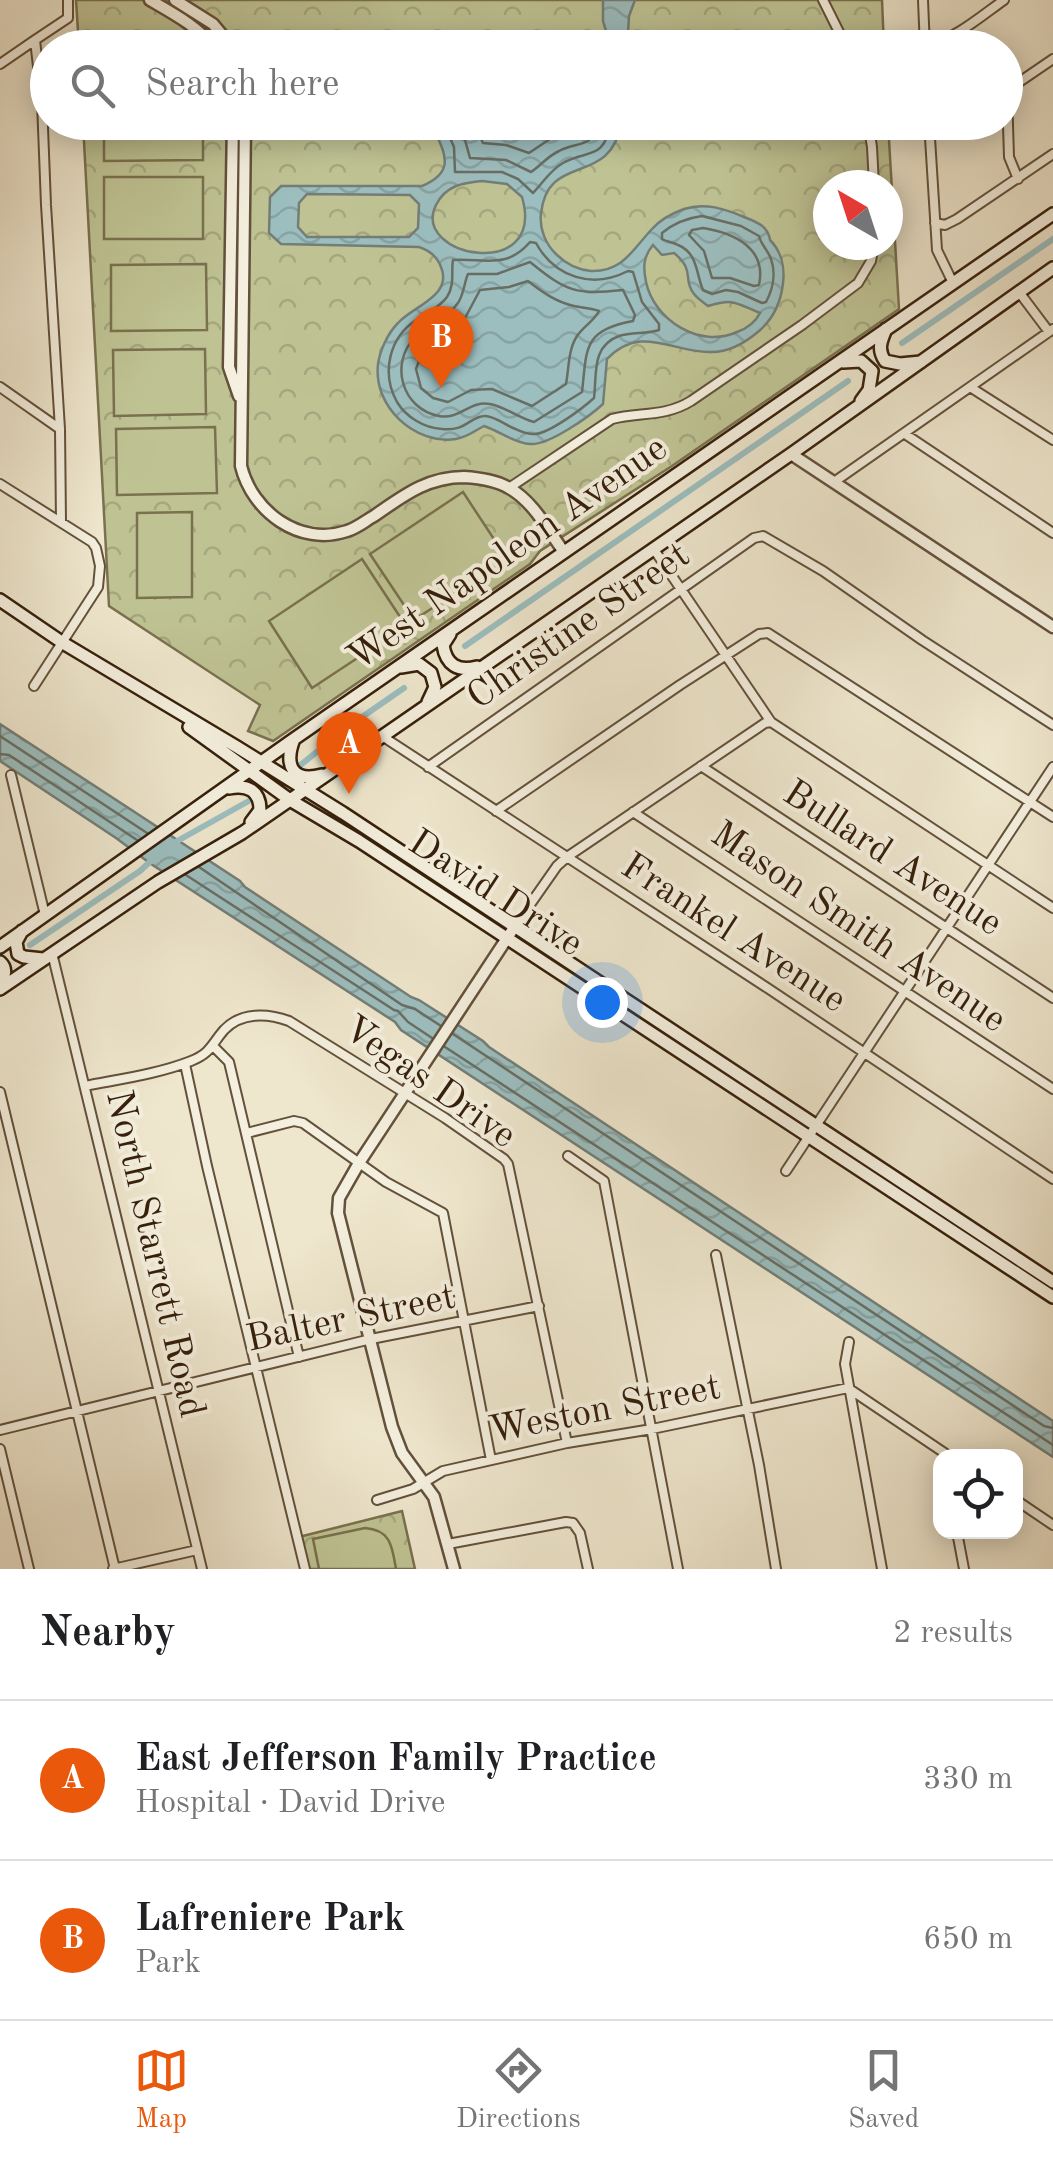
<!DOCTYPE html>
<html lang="en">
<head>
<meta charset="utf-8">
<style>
	body { margin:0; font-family:"Old Standard TT",serif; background:#f6f6f6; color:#202124 }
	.controls { position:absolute; right:30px; bottom:30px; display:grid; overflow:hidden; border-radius:20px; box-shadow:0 5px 25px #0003 }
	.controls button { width:90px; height:90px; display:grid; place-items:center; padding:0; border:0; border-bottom:2px solid #e0e0e0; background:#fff; color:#202124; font:50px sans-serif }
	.compass { position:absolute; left:813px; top:170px; width:90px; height:90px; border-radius:50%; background:#fff; box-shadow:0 5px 25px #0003; rotate:321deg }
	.you { position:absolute; left:602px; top:1002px; width:35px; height:35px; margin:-25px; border:8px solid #fff; border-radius:50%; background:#1a73e8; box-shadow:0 0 0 15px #1a73e833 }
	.badge { display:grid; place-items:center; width:65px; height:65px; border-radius:50%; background:#ea580c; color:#fff; font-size:32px; font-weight:700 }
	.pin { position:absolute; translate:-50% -82px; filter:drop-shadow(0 2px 5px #0008) }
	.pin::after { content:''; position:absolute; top:52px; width:35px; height:30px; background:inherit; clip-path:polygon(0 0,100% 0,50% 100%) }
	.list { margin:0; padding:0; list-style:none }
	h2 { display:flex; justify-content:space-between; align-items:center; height:130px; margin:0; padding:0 40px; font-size:42px }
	h2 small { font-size:32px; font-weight:400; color:#757577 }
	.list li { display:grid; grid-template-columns:65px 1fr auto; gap:30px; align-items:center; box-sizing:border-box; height:160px; padding:0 40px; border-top:2px solid #e0e0e0 }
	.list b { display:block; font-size:38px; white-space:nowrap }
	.list p { margin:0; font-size:32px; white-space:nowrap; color:#757577 }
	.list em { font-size:32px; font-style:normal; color:#757577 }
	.icon { flex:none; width:55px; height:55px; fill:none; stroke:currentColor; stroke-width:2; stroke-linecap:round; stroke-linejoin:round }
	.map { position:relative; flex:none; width:1053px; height:1569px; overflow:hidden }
	.search { position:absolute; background:#fff; box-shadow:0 5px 25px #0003; left:30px; right:30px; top:30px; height:110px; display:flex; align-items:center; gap:25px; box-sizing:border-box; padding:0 35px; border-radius:55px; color:#757577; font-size:38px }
	.sheet { height:450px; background:#fff }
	nav { display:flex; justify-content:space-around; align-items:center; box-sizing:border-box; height:140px; border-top:2px solid #e0e0e0; background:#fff; font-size:28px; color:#757577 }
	nav a { display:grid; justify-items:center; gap:5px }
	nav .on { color:#ea580c }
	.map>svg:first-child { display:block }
	.forest { fill:url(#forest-crowns); stroke:#7a714f; stroke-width:2.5; fill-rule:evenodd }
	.pitch { fill:#bfc394; stroke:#7a714f; stroke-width:2.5 }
	.water { fill:url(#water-waves); stroke:#737e77; stroke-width:2.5; fill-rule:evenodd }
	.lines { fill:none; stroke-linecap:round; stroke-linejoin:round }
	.shore { stroke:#686e64; stroke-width:2.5 }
	.canal { stroke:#9cbebf; stroke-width:6 }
	.minor-casing { stroke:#63513b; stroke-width:12 }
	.tertiary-casing { stroke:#63513b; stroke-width:15 }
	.secondary-casing { stroke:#351f0a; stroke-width:16 }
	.minor { stroke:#f4efde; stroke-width:8 }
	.tertiary { stroke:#f4efde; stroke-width:10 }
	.secondary { stroke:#f4efde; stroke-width:11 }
	.labels { text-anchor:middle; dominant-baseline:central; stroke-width:8; stroke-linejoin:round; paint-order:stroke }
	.street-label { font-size:38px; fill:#351f0a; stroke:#f4efde }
</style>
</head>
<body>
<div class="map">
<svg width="1053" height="1569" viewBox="0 0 1053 1569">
	<defs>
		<pattern id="forest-crowns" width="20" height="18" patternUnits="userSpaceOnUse" patternTransform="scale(2.5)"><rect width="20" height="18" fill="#bfc394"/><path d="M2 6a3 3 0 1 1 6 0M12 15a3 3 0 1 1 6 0" fill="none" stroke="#a5a77e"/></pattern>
		<pattern id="water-waves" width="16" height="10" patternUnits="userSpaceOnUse" patternTransform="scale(2.5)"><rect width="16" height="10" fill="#9cbebf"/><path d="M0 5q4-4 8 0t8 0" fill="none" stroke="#87a3a3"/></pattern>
	</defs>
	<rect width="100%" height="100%" fill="#eee6cd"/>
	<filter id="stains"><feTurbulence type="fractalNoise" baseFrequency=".002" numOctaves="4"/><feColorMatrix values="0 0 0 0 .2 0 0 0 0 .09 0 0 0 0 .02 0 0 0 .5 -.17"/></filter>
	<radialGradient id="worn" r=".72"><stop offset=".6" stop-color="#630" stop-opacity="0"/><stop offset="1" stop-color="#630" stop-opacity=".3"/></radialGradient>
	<path class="forest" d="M76 0H882L884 47H79Z
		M83 123H888L899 309 672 466 540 551 530 564 273 741 248 731 260 705 109 606ZM828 185H888V245H828Z
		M402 1511 415 1569H307L299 1537Z"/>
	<path class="pitch" d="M104 123H203V160L104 161Z
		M104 177H203V239H104Z
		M206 264 207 330 111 331V265Z
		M205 349 206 414 114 416 113 350Z
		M215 427 217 493 117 495 116 429Z
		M463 492 507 559 414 620 370 554Z
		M192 512V597L137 598V513Z
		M362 559 406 626 312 688 269 621Z
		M365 1528C391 1530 392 1546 396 1569H319L313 1539Z"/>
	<path class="water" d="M603 0H635L629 16 628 33 621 40 620 47H611L603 21Z
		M531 122 544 124 621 123C611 188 547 151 541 214 539 229 546 245 557 255 566 264 579 270 591 271 623 272 633 249 652 229 660 220 673 213 684 209 705 202 725 209 744 217 757 222 768 226 770 240 781 251 785 267 783 283 781 302 773 319 759 331 745 343 728 353 709 352 671 352 641 324 607 359L603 404C590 416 548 446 530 444 514 443 499 431 484 426 474 431 468 437 456 439 415 445 373 407 378 364 380 350 388 333 398 323 413 306 453 296 441 267 437 256 428 250 419 247L281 244 269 233 270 197 281 186H422C460 170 441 149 432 123ZM482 181 507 184 522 197C547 283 410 257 436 205 446 185 463 183 482 181ZM307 194 410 195 419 204 418 228 409 237H307L298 227 299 203ZM653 245 662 255 674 253C696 271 682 279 694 294 698 299 703 302 708 306 735 298 735 303 760 313 755 323 748 328 737 332 700 349 654 320 646 282 643 267 643 257 653 245Z
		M0 724 240 881 245 887 411 997 419 1000 483 1041 489 1047 1053 1421V1457L401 1030 395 1022 151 864 116 838 0 761Z"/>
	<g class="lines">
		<path class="shore" d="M443 122 454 147 455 172H502L518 179 533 193C543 183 550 170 563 163 589 149 604 161 611 122
			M456 122 465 140 470 158 506 160 531 172C540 166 548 156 559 151 578 141 593 149 598 122
			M473 122 483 143 506 145 529 153 553 137 579 129 583 122
			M702 216 741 226 759 236C761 245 768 250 771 259 776 273 773 289 766 302L762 303 738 292 726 290 712 294 703 290C696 274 698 253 678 245 673 242 667 242 662 239V233C674 223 687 218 702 216Z
			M703 228C734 233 767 248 759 285L754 286 730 278H712L704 251 689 235 692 230Z
			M530 242 536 243C555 278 593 289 628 271L633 272 642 302 659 324V330C646 334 632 332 619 336 591 346 597 375 594 398 583 408 550 433 535 434 527 435 520 431 513 428 504 424 494 416 485 416 470 416 466 432 442 429 424 428 406 417 397 402 381 373 389 338 416 320 427 313 440 307 447 297 455 285 451 271 453 260 484 258 506 270 530 242Z
			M530 262C567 292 576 295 623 290L635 315 633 321C582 330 587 350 582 392L534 422C518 418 506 407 490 404 470 400 460 420 439 416 402 409 389 364 415 337 428 324 447 319 458 303 464 294 464 283 468 274H497Z
			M528 281C542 292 556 302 574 306 583 308 591 308 599 311 594 321 584 326 577 336 568 350 569 368 566 384L532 406 492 389 471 390 448 402 433 398 421 388 416 369 423 350 465 318 480 290 509 287Z
			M0 736 147 833
			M0 754 9 755 137 840
			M199 867 402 1005 415 1009 441 1026
			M186 875 394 1010 398 1011 408 1022 432 1038
			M453 1034 1044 1426 1053 1428
			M445 1047 1053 1445"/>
		<path class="canal" d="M902 343 1053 239
			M465 646 848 381
			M298 767 349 726 404 688
			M172 844 254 798
			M30 945 140 871 154 858"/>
		<defs>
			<path id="minor" d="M823 0 847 48
				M923 0 925 48
				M925 47C955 39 980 17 1004 0
				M0 64 35 40
				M868 122 872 147 874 185
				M929 122 937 250 953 283
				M1018 179 1009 157 1007 93 1009 89 1053 59
				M935 223 945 225 957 219 1053 154
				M1019 292 1049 332
				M0 387 60 429
				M970 387 1053 440
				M905 434 1053 533
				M834 482 1053 329
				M0 484 92 542 96 548 100 566 98 587 34 686
				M509 488 612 419C640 412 665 417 691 401L802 325 858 283 871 261 874 245
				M61 522 60 429 46 205 42 102 35 40 68 18V0
				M653 548 771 722 1053 908
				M382 736 769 989 1053 1179
				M701 766 1053 998
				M428 767 754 538 763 536 823 571 922 640 1053 725
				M11 775 45 915
				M496 811 680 685 759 634 768 633 1053 817
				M633 812 1053 1089
				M515 926 557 866 567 857 765 723 771 722
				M52 953 202 1569
				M214 1047 229 1062 299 1357
				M185 1064 207 1166 305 1569
				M85 1086C120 1079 158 1074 191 1061 211 1053 211 1045 224 1030 241 1012 267 1013 289 1021L445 1118 504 1159 508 1164 567 1443
				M0 1092 115 1569
				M247 1133 294 1121 303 1123 386 1182 443 1213 491 1460
				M568 1156 604 1181 678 1569
				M786 1171 1053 767
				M716 1255 759 1465 776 1569
				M849 1342 845 1364 882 1569
				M0 1430 371 1339 539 1306
				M0 1449 29 1569
				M377 1500 413 1489 443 1471 567 1443 652 1429 848 1388 949 1456
				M1016 1500 1053 1525
				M957 1532 964 1569
				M448 1544 566 1522 573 1523 580 1533 588 1569
				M113 1569 197 1550"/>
			<path id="tertiary" d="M150 0C174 14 197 26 215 48
				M175 0 213 24 233 48
				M233 122 229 367 239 396
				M245 122 241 466C252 511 299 547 347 531 357 528 365 521 374 516 403 496 427 477 464 477 479 478 496 480 509 488 533 501 548 530 564 552
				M791 454 1053 627
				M454 1569 434 1497 402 1453 392 1427 338 1213 339 1198 359 1163 515 926"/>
			<path id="secondary" d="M886 329C881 341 877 349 885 361L900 364 921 362
				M843 362 861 361 872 371 869 390 861 401
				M0 600 63 643 237 747 343 813 1053 1282
				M450 634 443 645C446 665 458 672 477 667
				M401 667 419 664 431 673 435 687 428 702
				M189 727 290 800 359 841 1053 1297
				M294 739C284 765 292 783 322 775
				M229 788C248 784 260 791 260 810L251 822
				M22 931 16 942 18 954 24 957 43 959
				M0 947 294 739 1053 214
				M0 962C8 969 4 977 0 985
				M0 989 158 882 242 833 290 800 791 454 1053 268"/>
		</defs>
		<use href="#minor" class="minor-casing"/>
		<use href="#tertiary" class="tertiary-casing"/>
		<use href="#secondary" class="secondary-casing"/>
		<use href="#minor" class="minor"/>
		<use href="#tertiary" class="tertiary"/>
		<use href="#secondary" class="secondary"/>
	</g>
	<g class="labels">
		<g class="street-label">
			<text transform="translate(508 554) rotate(-35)">West Napoleon Avenue</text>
			<text transform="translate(579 627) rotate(-35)">Christine Street</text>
			<text transform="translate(892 859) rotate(33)">Bullard Avenue</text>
			<text transform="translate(495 894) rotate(33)">David Drive</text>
			<text transform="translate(858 928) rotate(34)">Mason Smith Avenue</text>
			<text transform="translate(733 934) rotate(33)">Frankel Avenue</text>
			<text transform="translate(429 1083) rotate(35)">Vegas Drive</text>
			<text transform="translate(154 1254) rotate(77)">North Starrett Road</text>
			<text transform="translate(351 1319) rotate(-12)">Balter Street</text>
			<text transform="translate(605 1410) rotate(-11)">Weston Street</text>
		</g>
	</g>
	<rect width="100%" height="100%" filter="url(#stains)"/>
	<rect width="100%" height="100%" fill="url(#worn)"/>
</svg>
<div class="controls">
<button><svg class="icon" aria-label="locate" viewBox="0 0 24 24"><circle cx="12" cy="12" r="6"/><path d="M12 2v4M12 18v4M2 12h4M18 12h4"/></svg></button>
</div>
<svg class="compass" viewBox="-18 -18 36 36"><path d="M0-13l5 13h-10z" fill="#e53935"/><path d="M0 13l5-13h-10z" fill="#757577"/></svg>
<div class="you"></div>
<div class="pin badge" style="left:349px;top:794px">A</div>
<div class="pin badge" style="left:441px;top:388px">B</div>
<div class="search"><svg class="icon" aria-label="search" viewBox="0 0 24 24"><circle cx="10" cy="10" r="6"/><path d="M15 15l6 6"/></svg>Search here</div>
</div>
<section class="sheet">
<h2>Nearby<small>2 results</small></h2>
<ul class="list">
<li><span class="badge">A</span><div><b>East Jefferson Family Practice</b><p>Hospital · David Drive</p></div><em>330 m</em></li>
<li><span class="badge">B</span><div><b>Lafreniere Park</b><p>Park</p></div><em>650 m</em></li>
</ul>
</section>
<nav>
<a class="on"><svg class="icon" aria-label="map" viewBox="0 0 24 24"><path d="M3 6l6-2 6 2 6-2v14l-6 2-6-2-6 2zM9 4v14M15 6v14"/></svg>Map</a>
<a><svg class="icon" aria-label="directions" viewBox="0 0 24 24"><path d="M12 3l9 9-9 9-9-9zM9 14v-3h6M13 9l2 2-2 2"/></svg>Directions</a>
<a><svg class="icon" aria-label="saved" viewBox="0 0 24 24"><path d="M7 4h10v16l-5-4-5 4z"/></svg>Saved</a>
</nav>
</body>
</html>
